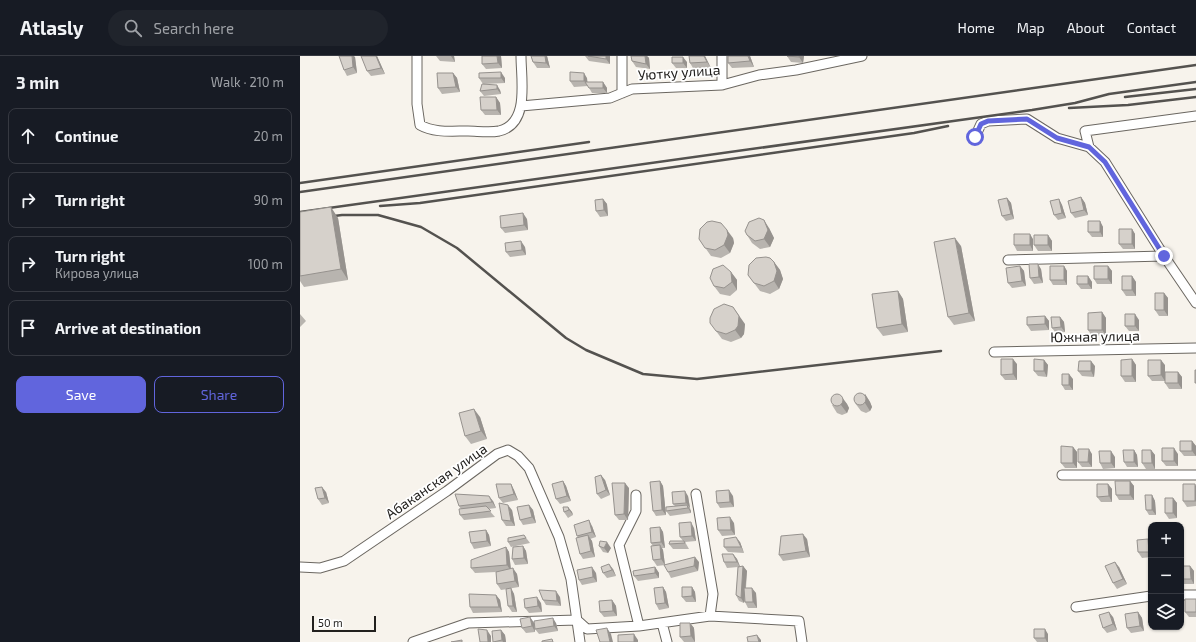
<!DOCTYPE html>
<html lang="en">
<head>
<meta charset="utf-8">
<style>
	body { margin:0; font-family:"Exo 2",sans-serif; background:#20242c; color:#f1f3f6 }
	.controls { position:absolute; right:12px; bottom:12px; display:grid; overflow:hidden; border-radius:8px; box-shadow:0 1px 3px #0004 }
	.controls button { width:36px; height:36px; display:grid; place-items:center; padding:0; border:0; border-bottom:1px solid #363941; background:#171b24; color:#f1f3f6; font:20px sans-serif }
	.scale { position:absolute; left:12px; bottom:10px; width:64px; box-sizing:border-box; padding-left:4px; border:2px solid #22201e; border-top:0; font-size:11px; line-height:14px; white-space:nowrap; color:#22201e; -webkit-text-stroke:3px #fff; paint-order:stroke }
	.stop { position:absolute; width:12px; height:12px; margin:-9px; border:3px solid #6165dd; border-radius:50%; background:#fff }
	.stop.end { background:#6165dd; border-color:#fff; box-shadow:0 1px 4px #0008 }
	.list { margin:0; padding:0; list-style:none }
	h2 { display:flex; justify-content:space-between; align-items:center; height:52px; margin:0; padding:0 16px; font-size:17px }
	h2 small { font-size:13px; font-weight:400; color:#9ea1a6 }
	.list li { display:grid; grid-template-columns:26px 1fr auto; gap:12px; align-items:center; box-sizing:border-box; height:56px; margin:0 8px 8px; padding:0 8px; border:1px solid #363941; border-radius:8px }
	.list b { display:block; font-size:15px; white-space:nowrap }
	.list p { margin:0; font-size:13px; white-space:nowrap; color:#9ea1a6 }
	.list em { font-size:13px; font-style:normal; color:#9ea1a6 }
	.actions { display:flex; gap:8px; padding:12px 16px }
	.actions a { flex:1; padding:9px 0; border:1px solid #6165dd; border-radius:8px; text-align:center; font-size:14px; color:#6165dd }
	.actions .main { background:#6165dd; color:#fff }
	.icon { flex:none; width:22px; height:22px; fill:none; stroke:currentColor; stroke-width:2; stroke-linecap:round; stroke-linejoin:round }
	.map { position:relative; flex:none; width:896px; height:586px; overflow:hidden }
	header { display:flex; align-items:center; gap:24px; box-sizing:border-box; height:56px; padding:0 20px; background:#171b24; border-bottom:1px solid #363941 }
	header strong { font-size:19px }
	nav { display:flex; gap:22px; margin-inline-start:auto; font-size:14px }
	.search { width:280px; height:36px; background:#20242c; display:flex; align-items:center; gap:10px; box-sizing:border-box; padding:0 14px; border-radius:22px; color:#9ea1a6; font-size:15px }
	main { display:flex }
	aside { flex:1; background:#171b24 }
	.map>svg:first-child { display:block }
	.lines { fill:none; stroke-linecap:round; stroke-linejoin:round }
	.minor-casing { stroke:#6b6761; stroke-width:11 }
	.minor { stroke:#fff; stroke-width:9 }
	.rail { stroke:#54524f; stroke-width:2.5 }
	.wall { fill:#b8b4af }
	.shaded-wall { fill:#96928e }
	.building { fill:#d6d1cb; stroke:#96928e }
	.route { stroke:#6165dd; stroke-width:5 }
	.labels { text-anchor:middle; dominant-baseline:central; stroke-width:3.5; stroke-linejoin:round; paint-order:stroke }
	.street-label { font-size:14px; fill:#22201e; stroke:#fff }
</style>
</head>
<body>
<header>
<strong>Atlasly</strong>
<div class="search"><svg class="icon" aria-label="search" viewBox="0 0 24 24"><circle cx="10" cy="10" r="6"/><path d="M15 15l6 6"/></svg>Search here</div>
<nav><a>Home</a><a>Map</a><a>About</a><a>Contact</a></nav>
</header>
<main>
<aside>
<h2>3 min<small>Walk · 210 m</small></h2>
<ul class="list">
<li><svg class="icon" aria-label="ahead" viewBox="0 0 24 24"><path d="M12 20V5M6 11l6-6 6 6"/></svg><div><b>Continue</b></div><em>20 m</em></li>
<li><svg class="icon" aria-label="right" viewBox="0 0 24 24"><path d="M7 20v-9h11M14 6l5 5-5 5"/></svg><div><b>Turn right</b></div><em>90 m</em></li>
<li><svg class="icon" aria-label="right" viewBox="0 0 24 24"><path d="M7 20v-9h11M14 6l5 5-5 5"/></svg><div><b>Turn right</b><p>Кирова улица</p></div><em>100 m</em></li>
<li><svg class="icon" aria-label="arrive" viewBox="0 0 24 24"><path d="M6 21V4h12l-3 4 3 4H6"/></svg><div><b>Arrive at destination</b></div></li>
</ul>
<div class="actions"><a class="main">Save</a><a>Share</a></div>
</aside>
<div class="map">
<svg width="896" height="586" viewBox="0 0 896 586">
	<rect width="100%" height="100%" fill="#f7f3ec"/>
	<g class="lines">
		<defs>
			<path id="minor" d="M117 0V48L120 69C134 77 151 75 168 75 177 75 189 77 199 75 230 68 221 24 221 0
				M322 0V37
				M422 29V0
				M221 50 310 42 332 33 422 29 459 19 496 14 562 0
				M675 81 681 68 688 65 727 63 757 82 789 91 805 106 864 200 896 247
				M789 91 785 75 896 60
				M708 204 864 200
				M694 296 896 292
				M762 419H896
				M396 438 413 538 410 560
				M336 439V455L319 489 339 570
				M0 511 20 512 44 505 147 435 197 398 208 394 218 400 229 412 259 481 271 523 280 586
				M881 539H896
				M776 551 851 540
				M362 567 367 586
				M113 586 168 567 277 564 287 573 339 570 410 560 499 565 502 586"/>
		</defs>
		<use href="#minor" class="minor-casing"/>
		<use href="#minor" class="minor"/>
		<path class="rail" d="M825 41 896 33
			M769 52 828 49 896 41
			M0 127 289 86
			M0 136 896 9
			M80 150 120 147 614 77 648 70
			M0 156 732 54 775 47 809 38 896 26
			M26 161 42 159H78L121 171 157 192 266 282 286 294 343 318 397 323 641 295"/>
	</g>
	<path class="wall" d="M77 0 85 18 71 20 67 15Z
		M136 0H154L155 6 140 5Z
		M182 0H201L202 12 186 13 182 8Z
		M231 0H247L250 12H237L233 6Z
		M285 0H310V8L289 5Z
		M331 0H347L349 2 350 13 336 11 332 5Z
		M389 0H405L411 12H393L390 7Z
		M428 0H450L454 11 432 12 428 7Z
		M487 0H504L503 7 491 6Z
		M55 1 57 17 47 20 44 14Z
		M387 6V12H376L372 7Z
		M153 17 157 22 160 36 142 38 138 32Z
		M179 17 205 22V27L184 28 200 34 201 38 184 40 180 35 183 28 179 22Z
		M287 22V26H303L307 32V37H292L288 30 274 31 270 25Z
		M196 41 200 47 201 59H185L181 54Z
		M781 141 785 147 788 159 775 162 771 157Z
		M707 142 711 147 714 163 706 165 702 160Z
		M303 143 307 148 308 160 300 161 296 155Z
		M759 143 762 149 766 162 758 164 754 159Z
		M0 156 38 162 48 224 4 231 0 225Z
		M227 163 228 174 205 177 201 172Z
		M800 165 803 171V181H792L788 176Z
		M469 172 474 182 470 191 460 193 452 187 447 179Z
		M832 173 835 178V193H823L819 188Z
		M748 179 752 185V195H738L734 189Z
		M433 182 434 187 430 197 421 202 411 200 399 183Z
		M733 183V195H717L714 189Z
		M661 190 675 265 654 269 648 261Z
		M225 191 226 199 210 201 206 196Z
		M474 206 480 214 483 223 479 233 470 238 460 235 448 219Z
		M720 210 724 215 726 230 712 232 708 227Z
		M764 210 767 215V229H753L750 224Z
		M808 210 812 215V228H797L794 223Z
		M741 213 743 227 734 228 730 222Z
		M431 216 437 224V234L430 240 420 238 414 230Z
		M788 220 792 226V233H781L777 228Z
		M832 220 836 226V240H826L822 234Z
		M598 235 603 243 608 276 583 280 577 272Z
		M864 237 868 242V260H859L855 254Z
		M802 256 806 262V279L792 280 788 274Z
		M0 258 6 265 0 271Z
		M745 260 749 265V274L731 275 727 269Z
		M760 261 764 266 765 276 756 277 752 272Z
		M839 264V275H829L825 270Z
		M445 268 444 278 441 282 431 286 422 283 416 275Z
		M832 303 836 309V326H825L821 320Z
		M744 304 748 309 747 321 738 320 734 315Z
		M717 308V324H705L701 319Z
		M865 309V325H852L848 320Z
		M795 310 794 321 782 320 778 315Z
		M878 316 882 321V333H869L865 327Z
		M773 323V334H765L762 329Z
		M565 338 570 346 572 351 570 355 566 357 561 355 555 347Z
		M541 340 547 348 549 352 547 357 542 359 537 357 532 349Z
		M180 361 187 383 171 388 165 380Z
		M892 385 896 390V400H884L880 395Z
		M773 391 777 396V412H765L761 407Z
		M834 394 837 399 838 411H827L824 406Z
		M851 394 855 399V413H846L842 407Z
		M792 398V411H782L778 406Z
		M878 398V410H866L862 405Z
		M815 401V412L803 413 800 407Z
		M305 424 310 439 301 443 297 438Z
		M263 425 266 430 271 445 260 448 256 443Z
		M360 425 363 430 366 459 356 460 353 455Z
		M830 425 834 430V444H819L816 439Z
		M211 428 214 434 218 444 203 447 199 442Z
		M808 428 812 433V446H801L797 441Z
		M896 430V450L887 451 883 445Z
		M329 432 328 464H319L315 459Z
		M26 436 29 447 22 449 18 443Z
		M852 439 855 445 856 459H849L846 454Z
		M388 440 390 452 391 455V457L370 460 366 455 375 450 373 448Z
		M433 440 434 451 420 452 417 447Z
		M873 442 877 447V462L869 463 865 457Z
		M193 445 196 452 188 453 195 461 164 464 160 459 161 453 159 450Z
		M229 449 233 454 236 467 223 469 220 464Z
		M268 451 272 456 273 459 268 462 264 456Z
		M212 454 215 470H206L202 464Z
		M434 467 435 479 422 480 418 474Z
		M292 470 296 481 290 483 292 485 295 501 283 503 280 498 278 481 277 480Z
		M360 471 363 476 365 492H362L363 494 365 509 357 510 353 504V490L351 487Z
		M394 472 396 485 385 486 389 493H373L369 488 383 485 380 481Z
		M186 474 189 479 191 490 174 493 171 487Z
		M224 479 230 487 211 491 208 486Z
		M507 483 510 501 483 505 479 499Z
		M440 486 444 497 428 496 424 491Z
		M851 487V501L842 502 838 496Z
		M223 490 226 495 228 508 215 509 212 503Z
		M299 490 311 492 308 497 303 496Z
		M206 491 209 496 211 513 217 518 219 531 201 534 197 528 196 516 175 517 171 512Z
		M433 498 437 503 440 510H443L447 515 446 532 456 537 457 552H448L445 546V545L444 547 439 545 436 539 438 511 427 512 424 506Z
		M399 506 398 515 371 522 368 516Z
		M881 510H890L894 515V528H884L881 524Z
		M355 511 359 517V522L338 525 334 520Z
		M819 511 827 528 817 533 813 527Z
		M313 513 316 520 307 522 303 517Z
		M296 517 297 526 282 529 279 524Z
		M363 531 366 536 369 552 359 554 356 548Z
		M392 531 395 536 396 546H386L382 541Z
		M211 532 214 538 217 556H212L208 550Z
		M196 539 200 544 202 556 173 557 170 551Z
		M260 541 261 550 246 549 243 544Z
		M896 543V561H889L885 556Z
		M312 544 316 550 317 560 304 561 300 556Z
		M241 547 242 556 229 557 225 552Z
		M838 556 842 562 844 575 831 577 827 572Z
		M230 561 234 567H256L258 575 239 578 235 573V571V576L226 577 222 572Z
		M813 561 817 574 807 577 803 572Z
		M390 567 394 572 395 586H384L380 581Z
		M201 574 205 579 206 586H194Z
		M748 578V586H737L734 582Z"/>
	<path class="shaded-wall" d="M52 0H54L55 1 57 17 53 11Z
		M76 0H77L85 18 81 12Z
		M151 0H154L155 6Z
		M197 0H201L202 12 198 7Z
		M245 0H247L250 12 246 7Z
		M306 0H310V8L306 3Z
		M345 0H347L349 2 350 13 346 8Z
		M404 0H405L411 12 407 6Z
		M448 0H450L454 11 450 5Z
		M499 0H504L503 7 499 1Z
		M383 1 387 6V12L383 7Z
		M201 16 205 22V27L201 22Z
		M153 17 157 22 160 36 156 31Z
		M284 17 287 22 288 30 284 25Z
		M303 26 307 32V37L303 32Z
		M197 29 200 34 201 38 197 33Z
		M196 41 200 47 201 59 197 54Z
		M781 141 785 147 788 159 784 154Z
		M707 142 711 147 714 163 711 158Z
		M303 143 307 148 308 160 304 154Z
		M759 143 762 149 766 162 762 157Z
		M31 151 38 162 48 224 41 213Z
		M223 157 227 163 228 174 224 169Z
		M464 164 469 172 474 182 470 191 464 183Z
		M800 165 803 171V181L800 176Z
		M832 173 835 178V193L832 188Z
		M427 174 433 182 434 187 430 197 424 189Z
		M730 178 733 183V195L730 189Z
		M748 179 752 185V195L748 189Z
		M655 182 661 190 675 265 669 257Z
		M221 185 225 191 226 199 222 194Z
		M474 206 480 214 483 223 479 233 474 225Z
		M738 208 741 213 743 227 739 221Z
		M720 210 724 215 726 230 722 225Z
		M764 210 767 215V229L764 224Z
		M808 210 812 215V228L808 223Z
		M431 216 437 224V234L432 226Z
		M788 220 792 226V233L788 228Z
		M832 220 836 226V240L832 234Z
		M598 235 603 243 608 276 602 268Z
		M864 237 868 242V260L864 254Z
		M433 251 445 268 444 278 441 282 435 274Z
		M802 256 806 262V279L802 274Z
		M835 258 839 264V275L835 270Z
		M745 260 749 265V274L745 268Z
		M760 261 764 266 765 276 761 271Z
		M713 303 717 308V324L713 318Z
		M832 303 836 309V326L832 320Z
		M744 304 748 309 747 321 744 315Z
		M861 304 865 309V325L861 319Z
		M791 305 795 310 794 321 791 315Z
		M878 316 882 321V333L878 327Z
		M769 318 773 323V334L769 329Z
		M565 338 570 346 572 351 570 355 565 347Z
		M541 340 547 348 549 352 547 357 541 349Z
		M174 353 180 361 187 383 181 375Z
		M892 385 896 390V400L892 395Z
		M773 391 777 396V412L773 407Z
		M874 392 878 398V410L874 405Z
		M789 393 792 398V411L788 406Z
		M834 394 837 399 838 411 834 406Z
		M851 394 855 399V413L852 407Z
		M811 395 815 401V412L811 407Z
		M301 419 305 424 310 439 306 434Z
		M263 425 266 430 271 445 267 440Z
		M360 425 363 430 366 459 362 454Z
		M830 425 834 430V444L830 439Z
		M325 427 329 432 328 464 324 458Z
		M211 428 214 434 218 444 214 438Z
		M808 428 812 433V446L809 440Z
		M895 428 896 430V446L895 445Z
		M22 431 26 436 29 447 25 442Z
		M429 434 433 440 434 451 430 446Z
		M385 435 388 440 390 452 386 447Z
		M852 439 855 445 856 459 852 454Z
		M189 440 193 445 196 452 192 446Z
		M873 442 877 447V462L873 457Z
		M208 449 212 454 215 470 211 465Z
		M229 449 233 454 236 467 232 461Z
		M387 449 391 455V457L388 452Z
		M268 451 272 456 273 459 269 454Z
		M430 461 434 467 435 479 431 474Z
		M289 464 292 470 296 481 292 476Z
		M391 466 394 472 396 485 392 480Z
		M360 471 363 476 365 492 361 486Z
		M186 474 189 479 191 490 187 485Z
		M503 478 507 483 510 501 506 495Z
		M288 479 292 485 295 501 291 495Z
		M436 481 440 486 444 497Z
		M848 483 851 487V498L849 496Z
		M307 486 311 492 308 497 304 492Z
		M360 489 363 494 365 509 361 503Z
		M223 490 226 495 228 508 224 502Z
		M206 491 209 496 211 515 207 509Z
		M433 498 437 503 440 511 437 506Z
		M395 501 399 506 398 515 394 510Z
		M815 506 819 511 827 528 823 523Z
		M309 508 313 513 316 520 312 514Z
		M443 510 447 515 444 547 441 542Z
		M890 510 894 515V528L891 523Z
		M292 511 296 517 297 526 293 521Z
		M355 511 359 517V522L355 517Z
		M213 512 217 518 219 531 215 525Z
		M363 531 366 536 369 552 365 547Z
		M392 531 395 536 396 546 392 540Z
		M211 532 214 538 217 556 213 550Z
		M452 532 456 537 457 552 453 546Z
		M256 535 260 541 261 550 257 545Z
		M196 539 200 544 202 556 199 551Z
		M237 541 241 547 242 556 238 550Z
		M312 544 316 550 317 560 313 555Z
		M809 556 813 561 817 574 813 568Z
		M838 556 842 562 844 575 840 570Z
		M230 561 234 567 235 576 232 570Z
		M253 562 256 567 258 575 254 570Z
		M390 567 394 572 395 586 391 580Z
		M307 572 311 578 313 586H310Z
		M745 573 748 578V586H747L745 582Z
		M187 574 191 580V586H188Z
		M201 574 205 579 206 586H203L202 584Z
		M334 578 338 584V586H334Z
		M457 579 461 584V586H459Z"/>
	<path class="building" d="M39 0H52L53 11 44 14Z
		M61 0H76L81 12 67 15Z
		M182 0H197L198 7 182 8Z
		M231 0H245L246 7 233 6Z
		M288 0H306V3Z
		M331 0H345L346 8 332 5Z
		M389 0H404L407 6 390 7Z
		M428 0H448L450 5 428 7Z
		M487 0H499V1Z
		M372 1H383V7H372Z
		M201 16V22H179V17Z
		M270 16 284 17V25H270Z
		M137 17H153L156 31 138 32Z
		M285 26H303V32H289Z
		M182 28 197 29V33L180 35Z
		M180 41H196L197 54H181Z
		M781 141 784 154 771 157 768 145Z
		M707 142 711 158 702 160 698 144Z
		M303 143 304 154 296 155 295 144Z
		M759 143 762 157 754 159 750 145Z
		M31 151 41 213 0 220V156Z
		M223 157 224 169 201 172 200 160Z
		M459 162 464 164 468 174 464 183 455 185 447 179 445 175 449 166Z
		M412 165 421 167 427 174 428 179 424 189 415 194 405 192 399 183 400 173 407 166Z
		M788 165H800V176H788Z
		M819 173H832V188H819Z
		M714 178H730V189H714Z
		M734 179H748V189H734Z
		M655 182 669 257 648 261 634 186Z
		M221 185 222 194 206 196 205 187Z
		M466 201 470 202 474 206 477 215 474 225 464 230 454 227 448 219 449 209 456 202Z
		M729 208H738L739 221 730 222Z
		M423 209 431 216 432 226 424 232 414 230 410 222 413 213Z
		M720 210 722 225 708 227 706 212Z
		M750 210H764V224H750Z
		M794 210H808V223H794Z
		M777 220H788V228H777Z
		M822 220H832V234H822Z
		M598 235 602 268 577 272 572 238Z
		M855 237H864V254H855Z
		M424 248 433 251 439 260 438 270 435 274 426 278 416 275 410 267V262L414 253Z
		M802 256V274H788V257Z
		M825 258H835V270H825Z
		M745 260V268L727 269V261Z
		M751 261H760L761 271 752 272Z
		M701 303H713V318L701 319Z
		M734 303 744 304V315H734Z
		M832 303V320H821V304Z
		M848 304H861V319L848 320Z
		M779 305H791V315H778Z
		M895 314H896V327H895Z
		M865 316H878V327H865Z
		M762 318H769V329H762Z
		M554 343a6 6 0 1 1 12 0a6 6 0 1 1-12 0Z
		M531 344a6 6 0 1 1 12 0a6 6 0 1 1-12 0Z
		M174 353 181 375 165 380 159 357Z
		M880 385H892V395H880Z
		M761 390 773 391V407H761Z
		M862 392H874V405H862Z
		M778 393H789L788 406H778Z
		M823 394H834V406H824Z
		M842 394H851L852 407H842Z
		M799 395H811V407H800Z
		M301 419 306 434 297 438 295 421Z
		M263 425 267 440 256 443 252 428Z
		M360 425 362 454 353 455 350 426Z
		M815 425H830V439H816Z
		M312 427H325L324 458 315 459Z
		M196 428H211L214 438 199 442Z
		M797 428H808L809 440 797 441Z
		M883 428H895V445H883Z
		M22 431 25 442 18 443 15 432Z
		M429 434 430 446 417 447 416 435Z
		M385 435 386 447 373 448 372 436Z
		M155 438 189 440 192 446 159 450Z
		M845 439H852V454H846Z
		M865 442H873V457H865Z
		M199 447 208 449 211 465 202 464Z
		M229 449 232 461 220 464 217 451Z
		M387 449 388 452 366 455V451Z
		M186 450 191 455 160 459 159 453Z
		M263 451H268L269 454 264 456Z
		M430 461 431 474H418L417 462Z
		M289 464 292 476 277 480 274 469Z
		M391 466 392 480 380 481 379 467Z
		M360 471 361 486 351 487 350 472Z
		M186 474 187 485 171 487 169 476Z
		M503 478 506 495 479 499 481 480Z
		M224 479 226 482 208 486V482Z
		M288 479 291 495 280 498 276 482Z
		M436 481 441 491H424V483Z
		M848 483 849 496H838L837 484Z
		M300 485 307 486 304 492 299 490Z
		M370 485H384L385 487 369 488Z
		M360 489 361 503 353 504 351 490Z
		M223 490 224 502 212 503 213 491Z
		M206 491 207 509 171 512V504Z
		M422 498H433L437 506H424Z
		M395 501 394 510 368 516 364 509Z
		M815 506 823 523 813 527 805 510Z
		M309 508 312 514 303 517 301 511Z
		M443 510 441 542 436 539 438 511Z
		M881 510H890L891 523H881Z
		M292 511 293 521 279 524 277 514Z
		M355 511V517L334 520 333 515Z
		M213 512 215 525 197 528 196 516Z
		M363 531 365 547 356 548 354 532Z
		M382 531H392V540L382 541Z
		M211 532 213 550H208L206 533Z
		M444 532H452L453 546H445Z
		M239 534 256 535 257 545 243 544Z
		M169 538 196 539 199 551H170Z
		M237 541 238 550 225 552 224 543Z
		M885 543H896V556H885Z
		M312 544 313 555 300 556 299 545Z
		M809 556 813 568 803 572 799 559Z
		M838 556 840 570 827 572 825 558Z
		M230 561 232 570 222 572 220 563Z
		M253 562 254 570 235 573 234 565Z
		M380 567H390L391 580 380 581Z
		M307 572 310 586H300L296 574Z
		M178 573 187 574 188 586H180Z
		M734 573H745V582H734Z
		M201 574 202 584 193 586 192 575Z
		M334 578V586H318V579Z
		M457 579 459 586H448L447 581Z
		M252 583 253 586H242V585Z
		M162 584V586H151Z"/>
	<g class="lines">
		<path class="route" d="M675 81 681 68 688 65 727 63 757 82 789 91 805 106 864 200"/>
	</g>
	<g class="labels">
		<g class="street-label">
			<text transform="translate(379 16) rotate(-4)">Уютку улица</text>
			<text transform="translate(795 280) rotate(-1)">Южная улица</text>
			<text transform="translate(136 425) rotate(-35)">Абаканская улица</text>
		</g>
	</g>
</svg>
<div class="controls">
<button>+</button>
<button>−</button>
<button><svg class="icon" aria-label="layers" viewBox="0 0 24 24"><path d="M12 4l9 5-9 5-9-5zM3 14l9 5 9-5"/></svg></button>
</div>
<div class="scale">50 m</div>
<div class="stop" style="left:675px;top:81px"></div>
<div class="stop end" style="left:864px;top:200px"></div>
</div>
</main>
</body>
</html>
